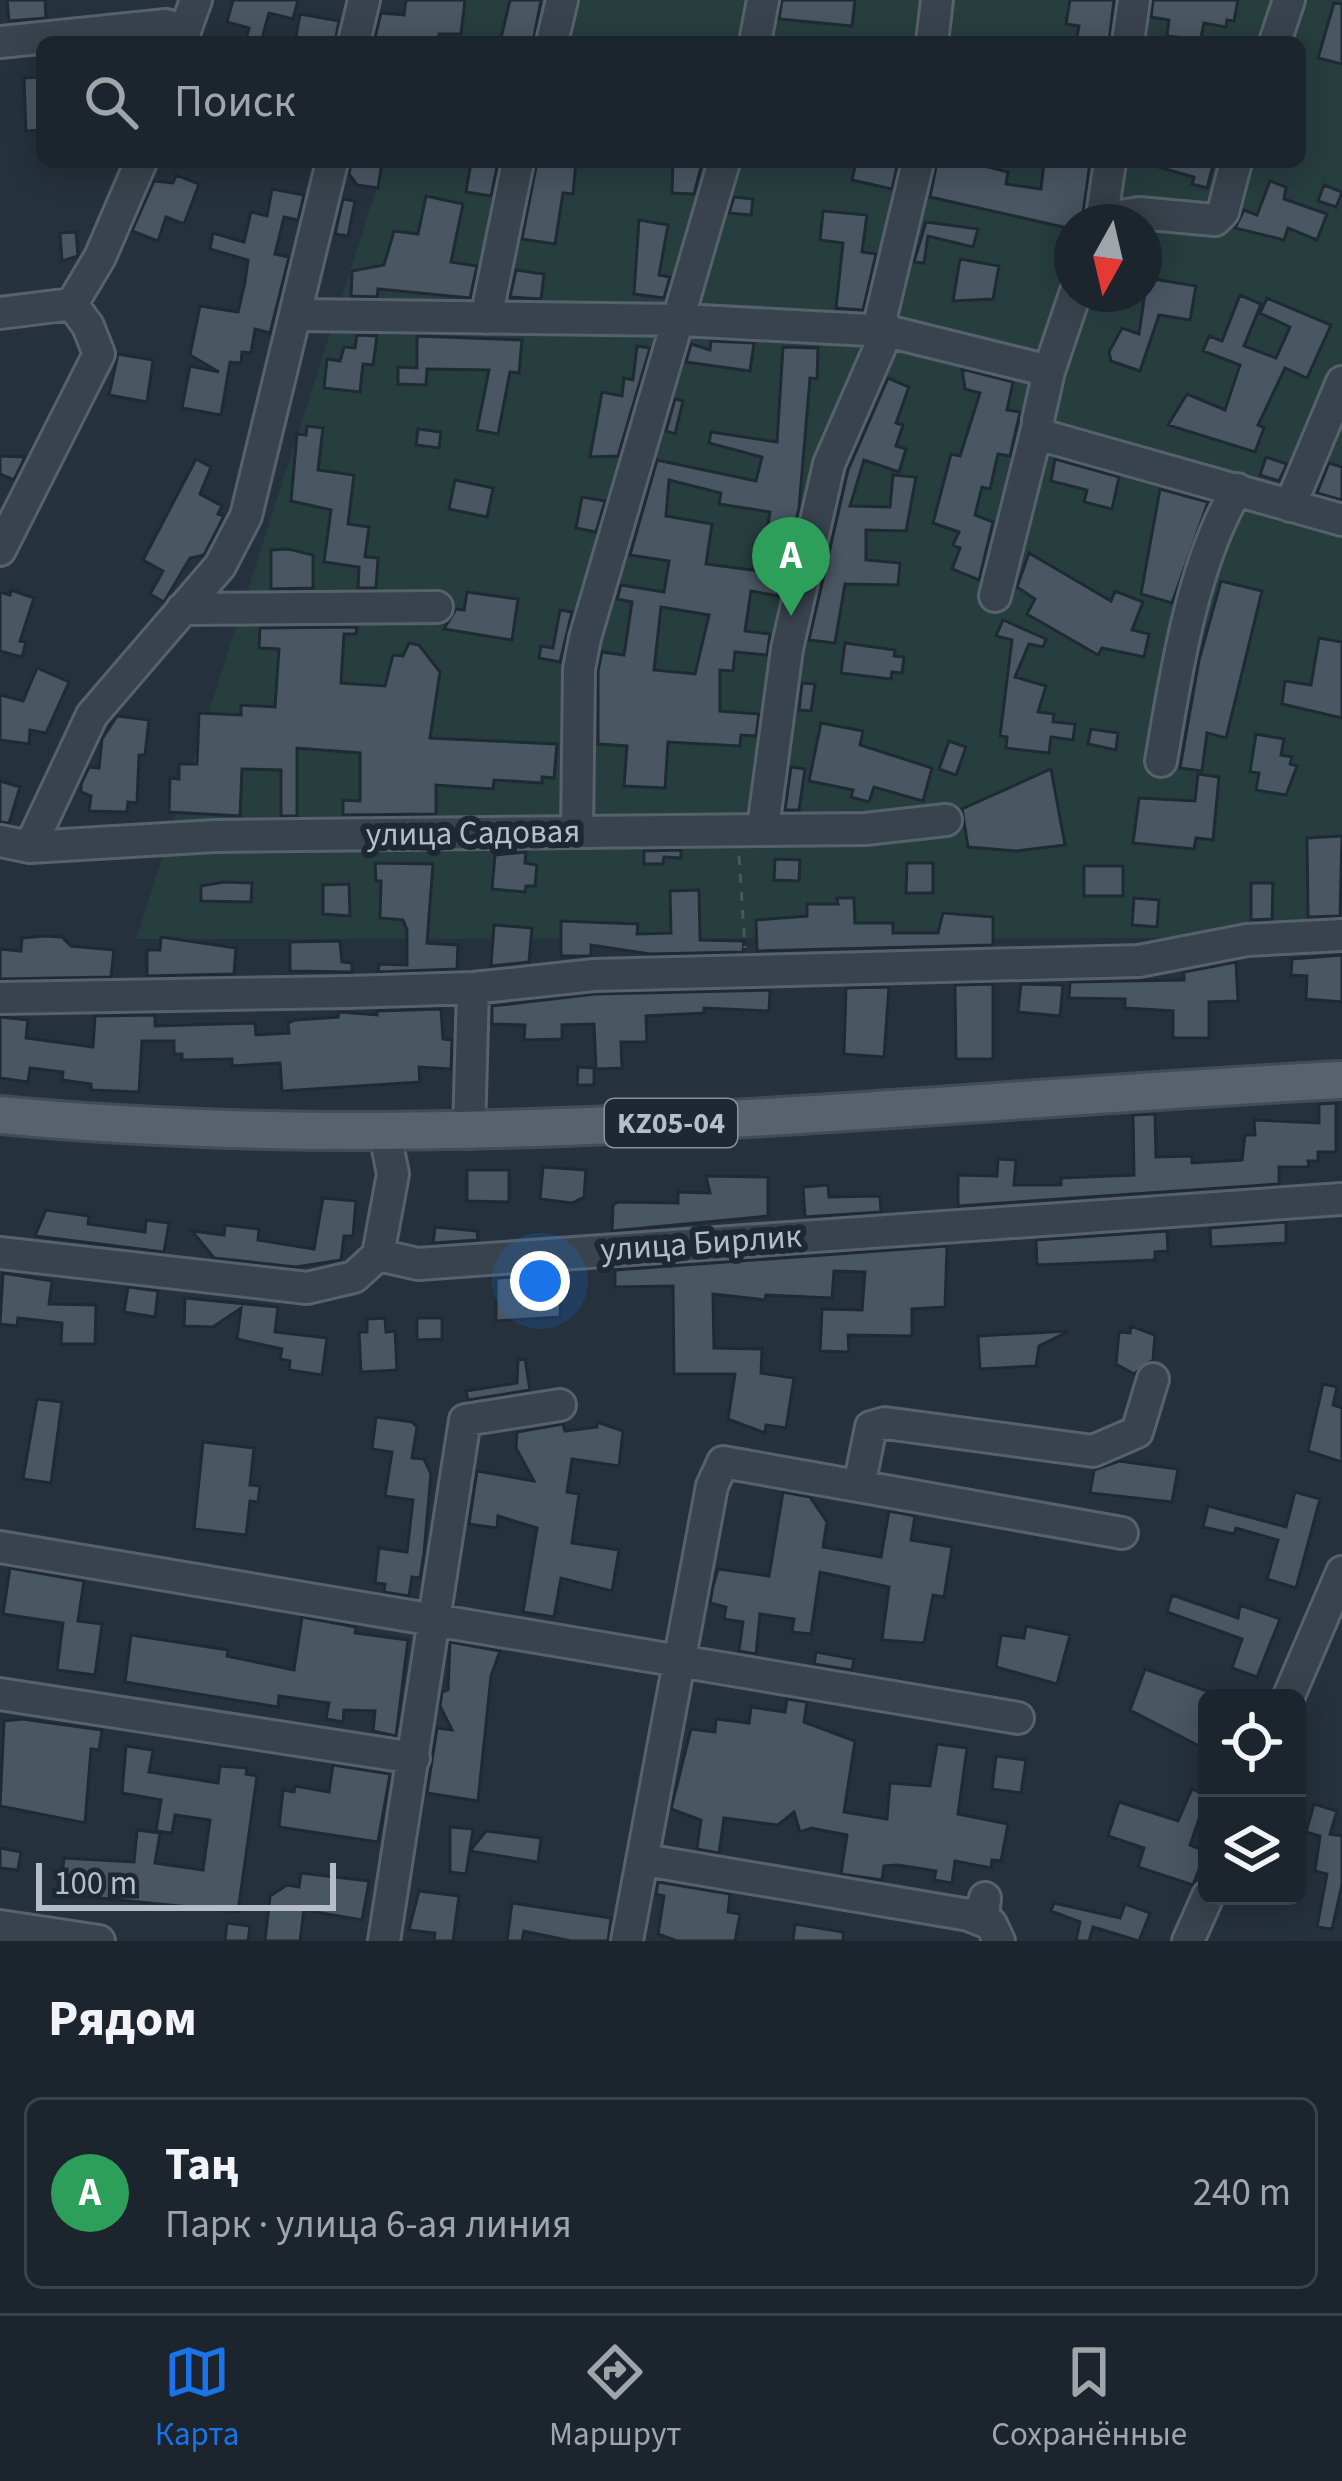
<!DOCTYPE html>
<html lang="ru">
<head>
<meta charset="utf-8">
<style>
	body { margin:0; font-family:"Source Sans 3",sans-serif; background:#252d36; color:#f1f3f6 }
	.controls { position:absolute; right:36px; bottom:36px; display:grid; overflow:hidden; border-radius:18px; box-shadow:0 6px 30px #0003 }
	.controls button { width:108px; height:108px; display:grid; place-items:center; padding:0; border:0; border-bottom:3px solid #3a424a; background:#1c252e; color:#f1f3f6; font:60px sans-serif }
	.compass { position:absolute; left:1054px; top:204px; width:108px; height:108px; border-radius:50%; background:#1c252e; box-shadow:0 6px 30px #0003; rotate:188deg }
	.scale { position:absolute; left:36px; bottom:30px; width:300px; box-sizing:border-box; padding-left:12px; border:6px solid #b5bec8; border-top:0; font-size:33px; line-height:42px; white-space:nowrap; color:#b5bec8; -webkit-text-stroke:9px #1e2832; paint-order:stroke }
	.you { position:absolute; left:540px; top:1281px; width:42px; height:42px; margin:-30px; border:9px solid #fff; border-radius:50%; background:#1a73e8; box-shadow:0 0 0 18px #1a73e833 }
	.badge { display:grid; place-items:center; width:78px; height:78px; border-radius:50%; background:#1a73e8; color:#fff; font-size:39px; font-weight:700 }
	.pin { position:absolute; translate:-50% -99px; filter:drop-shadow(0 3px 6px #0008) }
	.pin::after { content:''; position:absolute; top:63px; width:42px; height:36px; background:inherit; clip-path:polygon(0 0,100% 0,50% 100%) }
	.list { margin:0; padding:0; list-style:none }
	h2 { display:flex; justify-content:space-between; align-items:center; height:156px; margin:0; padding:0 48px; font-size:51px }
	h2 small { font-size:39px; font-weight:400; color:#a0a5aa }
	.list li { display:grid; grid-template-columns:78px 1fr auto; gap:36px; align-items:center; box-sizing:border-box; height:192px; margin:0 24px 24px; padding:0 24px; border:3px solid #3a424a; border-radius:18px }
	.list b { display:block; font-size:45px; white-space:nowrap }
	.list p { margin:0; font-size:39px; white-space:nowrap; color:#a0a5aa }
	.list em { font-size:39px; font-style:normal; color:#a0a5aa }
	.icon { flex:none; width:66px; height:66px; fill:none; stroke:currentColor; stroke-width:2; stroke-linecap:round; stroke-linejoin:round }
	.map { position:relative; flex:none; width:1342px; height:1941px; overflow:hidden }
	.search { position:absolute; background:#1c252e; box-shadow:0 6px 30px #0003; left:36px; right:36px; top:36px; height:132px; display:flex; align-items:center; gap:30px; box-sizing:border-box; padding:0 42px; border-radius:18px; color:#a0a5aa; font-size:45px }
	.sheet { height:372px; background:#1c252e }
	nav { display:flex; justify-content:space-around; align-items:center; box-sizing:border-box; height:168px; border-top:3px solid #3a424a; background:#1c252e; font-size:33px; color:#a0a5aa }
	nav a { display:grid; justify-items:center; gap:6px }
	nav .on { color:#1a73e8 }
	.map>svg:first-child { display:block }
	.green { fill:#273e3e; fill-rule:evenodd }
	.building { fill:#495763; stroke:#202a34; stroke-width:3; fill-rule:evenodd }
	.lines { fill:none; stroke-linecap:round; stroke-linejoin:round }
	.minor-casing { stroke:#57616b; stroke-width:36 }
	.major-casing { stroke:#424c56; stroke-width:42 }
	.path { stroke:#455a5b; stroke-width:3; stroke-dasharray:9 9; stroke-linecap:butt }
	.minor { stroke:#39434d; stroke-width:30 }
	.major { stroke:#57626d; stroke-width:36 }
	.labels { text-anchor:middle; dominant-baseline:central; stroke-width:12; stroke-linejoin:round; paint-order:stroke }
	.shield { fill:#1e2832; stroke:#88919b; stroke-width:3 }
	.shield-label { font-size:30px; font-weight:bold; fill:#b5bec8 }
	.street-label { font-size:33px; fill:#b5bec8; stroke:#1e2832 }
</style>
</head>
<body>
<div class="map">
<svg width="1342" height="1941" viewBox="0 0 1342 1941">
	<rect width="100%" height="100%" fill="#25313d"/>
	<path class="green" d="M437 0H1342V938L136 939 385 162H1300V42H424ZM1072 222H1144V294H1072Z"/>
	<path class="building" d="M7 0H45L46 18 9 21Z
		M233 0H298L293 19 269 13 261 42 246 39 249 28 227 22Z
		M406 0H465L461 34H439V42H374L381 13 404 15Z
		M510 0H541L533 42H500Z
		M782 0H855L852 26 779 19Z
		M1070 0H1114L1109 42H1076L1079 26 1066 24Z
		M1153 0H1238L1234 21 1227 20 1226 27 1204 23 1200 42H1177V37L1167 36 1169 20 1151 17Z
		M1334 3 1342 4V64L1318 58Z
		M300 14 339 21 335 42H295Z
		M42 77V130L26 131 24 78Z
		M351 162H382L378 188 357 185 349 174Z
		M471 162H498L491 196 466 192Z
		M537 162H576L573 194 563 193 555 244 522 239Z
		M673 162 702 163 694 194 672 193Z
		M856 162H898L892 189 852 180Z
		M937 162H969L1008 172 1006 184 1041 189 1044 162H1090L1082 222H1072V229L930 197Z
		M1159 162H1214L1207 188 1192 184 1194 177 1158 167Z
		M176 175 199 184 184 224 166 217 158 241 132 231 154 181 173 183Z
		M1270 181 1286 187 1284 199 1327 214 1317 240 1288 228 1284 240 1235 228 1244 210 1257 215Z
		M1324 185 1342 192 1336 207 1318 201Z
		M272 189 304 195 298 220 284 217 275 254 289 257 270 333 255 329 251 353 242 352 241 363 230 362 221 415 182 408 190 366 219 372 190 355 200 306 238 312 245 282 248 260 210 249 213 233 244 242 251 212 267 216Z
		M426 196 463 204 451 262 477 266 470 298 378 289 377 297 351 296 352 271 384 265 394 231 418 234Z
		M734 197 753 199 751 215 729 213Z
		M343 199 355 201 348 236 335 234Z
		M823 211 867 215 862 252 876 254 863 310 836 308 843 243 820 240Z
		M639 220 668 225 659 275 670 277 664 298 634 294Z
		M926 222 978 229 973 247 928 236 924 263 914 262Z
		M76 232 78 256 62 261 60 233Z
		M960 259 999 266 993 299 953 301Z
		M516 270 544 274 541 299 510 297Z
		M1147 278 1196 286 1190 320 1159 315 1140 371 1111 361 1109 352 1122 328 1139 334Z
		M1240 295 1261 304 1244 346 1276 358 1290 327 1260 313 1267 298 1331 325 1307 378 1285 368 1258 425 1264 428 1255 452 1168 425 1187 394 1225 410 1240 365 1203 351 1209 336 1222 341Z
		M357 335 377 336 373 365 363 364 360 392 324 388 327 359 340 361 344 347 355 348Z
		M417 336 522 340 519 373 510 372 498 434 477 430 489 370 427 369 426 385 398 384V367L417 368Z
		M711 341 754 343 750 371 686 362 691 344 710 350Z
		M637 346 650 348 618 456 590 457 602 392 622 396 624 378 633 380Z
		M783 347 818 348 817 379 810 378 799 508 779 596 751 591 745 631 770 634 767 655 735 652 733 671 720 670V711L759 714 756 736 741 735 740 746 668 742 665 788 624 786 627 746 598 744V671L602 652 624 655 632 602 617 599 621 585 664 592 669 561 630 555 657 460 756 481 762 457 709 443 711 432 777 442ZM669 480 721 493 719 504 770 512 760 571 706 564 712 524 666 516ZM661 607 709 615 695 674 654 670Z
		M118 354 153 360 147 402 109 395Z
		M962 369 1013 382 1007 410 1020 412 1010 456 998 454 990 489 982 487 975 515 993 522 979 580 952 569 960 548 953 545 959 532 933 523 951 454 960 456 980 393 965 389Z
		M888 378 909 387 896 423 903 425 896 446 906 449 899 472 864 460 850 506 890 507 893 475 916 477 906 531 866 530V560L900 563 898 585 845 584 835 643 809 640 848 470Z
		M675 399 683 401 675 434 666 431Z
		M307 426 323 428 318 470 354 475 348 524 369 527 365 557 378 558 376 588H358L359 567 324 562 331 510 291 501 297 434 306 435Z
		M418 429 441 432 439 448 416 445Z
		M0 456 25 457 14 480 0 474Z
		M1266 457 1287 464 1279 481 1260 475Z
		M196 459 211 467 200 494 222 506 218 514 224 516 204 555 190 558 164 602 150 594 163 571 143 560Z
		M1055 459 1119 477 1112 509 1084 502 1087 490 1051 481Z
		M1329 463 1342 467V500L1317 493Z
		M455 480 493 488 487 517 449 509Z
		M1160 489 1208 502 1172 603 1141 594Z
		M582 497 605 501 596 532 576 528Z
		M288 549 313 555V588L271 589V550Z
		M1029 553 1111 601 1115 591 1143 602 1132 630 1149 634 1144 657 1102 648 1098 655 1027 614 1035 599 1017 587Z
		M1221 581 1262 591 1226 738 1207 733 1202 771 1180 768 1199 660Z
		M11 590 34 598 20 641 26 642 22 657 0 651V592L10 595Z
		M467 592 518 599 512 640 444 629 456 609 464 610Z
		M560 610 572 612 560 662 539 658 541 646 553 648Z
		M1003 620 1046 639 1043 647 1029 644 1015 677 1046 686 1038 712 1054 714 1053 722 1075 724 1073 740 1051 737 1049 753 1006 748 1007 737 1000 736 1012 640 996 636Z
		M357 627 356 634H344L341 683 385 686 393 655 403 656 409 643 419 645 440 672 430 738 557 744 554 778 542 777V783L494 780 493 789 436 785V814L343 815V800L360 801V753L297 748V816H281V770L242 769 240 816 169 812 170 778 179 779V764H197L199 713 241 715V705L275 707 279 649 259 648 260 628Z
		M1319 638 1342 642V718L1282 704 1285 681 1311 685Z
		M845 643 895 650 894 656 904 657 902 673 892 672 891 679 841 673Z
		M37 668 69 682 46 733 30 730 29 744 0 740V695L23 701Z
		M802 683 815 684 811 711 799 710Z
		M117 716 149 720 145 755H139L137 803 128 802 127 812 89 811 91 796 81 792V784L89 767 99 768 102 739Z
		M821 723 863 731 860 745 932 768 923 801 874 787 869 802 851 797 853 790 809 781Z
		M1091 729 1118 733 1116 750 1088 744Z
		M1256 734 1284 739 1281 755 1292 757 1290 764 1297 766 1286 795 1256 790 1259 773 1250 772Z
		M949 741 966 747 956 775 939 769Z
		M791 767 805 769 799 810H785Z
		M1051 769 1065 845 1016 851 968 847 962 809Z
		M1198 774 1219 777 1213 840 1196 838 1194 849 1133 843 1139 798 1195 801Z
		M0 781 20 787 9 823 0 822Z
		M1342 836 1340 916 1308 917 1307 838Z
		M681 850V858L664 857 663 864H644V851Z
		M526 852 525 863 537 865 535 886H526L525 892 492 889 495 855Z
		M775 859 800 860 799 881 774 880Z
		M375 863 433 864 427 943 458 945 457 969 378 972 379 964 407 965V930L403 920 380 918 381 881H376Z
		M907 863H933V893H906Z
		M1084 866H1123V896H1084Z
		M224 882 252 883 251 902 201 901V886Z
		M1251 883H1273L1272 919 1251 920Z
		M349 884 350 916 323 914V885Z
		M699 890 700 940 744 941 743 952 650 954 591 945V956H561V921L638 924 637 934 671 933 670 891Z
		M837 898H854L855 923H893V933H938L943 913 993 917V945L757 951 756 920 807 916V904H838Z
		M1134 898 1159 900 1157 927 1132 925Z
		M494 925 532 928 529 962 491 966Z
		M45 936 62 937 71 946 114 950 111 977 0 979V949L21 951 22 938Z
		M161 937 236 948 234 974 147 976V950H160Z
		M340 941 342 962 352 963V972L290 971V942Z
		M1342 955V1002L1306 999 1307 976 1291 975 1292 959Z
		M1236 962 1238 1001 1209 1002V1038H1173V1011L1125 1008V999L1069 998 1070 982 1184 980V972Z
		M993 984V1059H956L955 985Z
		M1021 984 1063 985 1060 1016 1018 1012Z
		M889 987 884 1057 844 1054 846 988Z
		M770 990 769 1011 704 1008V1013L646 1016 647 1042H621L622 1068 596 1069 594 1024 562 1025V1039L524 1040 525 1025 492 1024V1006L595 994Z
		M441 1009 443 1039 452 1040 451 1069 419 1067 420 1082 282 1091 280 1063 232 1066V1059L182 1060V1054H174V1041H142L139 1092 91 1090V1084L62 1080 63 1072 30 1068 28 1082 0 1078V1017L28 1020 26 1038 93 1047 95 1016 155 1015V1026L255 1023 256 1035 289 1033 288 1023 295 1020 338 1017 339 1012 377 1015V1011Z
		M578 1067 594 1068V1085H577Z
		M1336 1103V1152H1318V1161H1308L1309 1167H1279V1184L958 1206V1175L997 1176 998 1159 1016 1160 1014 1185H1061V1178L1134 1175 1133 1115 1155 1114 1156 1157 1192 1156V1163L1242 1160 1245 1135H1255L1254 1120 1319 1123V1104Z
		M543 1167 586 1170 584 1197 572 1203 540 1199Z
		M467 1170H509V1202L467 1201Z
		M706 1176 768 1177V1216L612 1231 613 1205 618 1202 678 1203V1192L710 1193Z
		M828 1185 829 1197 880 1196 881 1212 805 1217 803 1187Z
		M323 1198 356 1201 353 1236H344L341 1260 296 1267 214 1258 192 1231 224 1235 225 1225 259 1229 258 1240 314 1249Z
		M46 1210 89 1216 88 1224 145 1232 146 1220 169 1223 164 1252 35 1236Z
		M1286 1222V1243L1211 1247 1210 1228Z
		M435 1227 477 1231 478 1240 433 1243Z
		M1167 1231 1168 1251 1155 1252V1260L1037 1265 1036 1240Z
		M947 1246 945 1307 912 1309V1336L848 1335 849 1352 820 1351 822 1309 862 1310 865 1272 834 1271 832 1298 766 1295 765 1300 713 1294 714 1348 762 1349 761 1373 794 1378 786 1428 766 1425 765 1433 728 1419 735 1374H674L673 1286 615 1287V1270Z
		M3 1273 52 1281 49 1304 96 1305 95 1344H61L62 1323 18 1318 17 1326 0 1324Z
		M562 1275 560 1317 496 1321V1278Z
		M128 1287 158 1291 155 1317 124 1312Z
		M185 1298 278 1307 275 1332 327 1338 322 1375 289 1370 290 1361 280 1359 282 1349 237 1339 241 1308 213 1327 184 1326Z
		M385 1318 386 1332 395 1331 397 1370 361 1372 359 1332H367V1319Z
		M417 1318H442V1339L417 1340Z
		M1131 1326 1155 1335 1153 1360 1134 1374 1116 1364 1119 1332 1130 1333Z
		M1069 1331 1039 1346 1036 1366 980 1369 978 1336Z
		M525 1359 530 1390 468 1400 466 1391 517 1383 518 1360Z
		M1323 1384 1337 1387 1333 1405 1342 1408V1462L1308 1451Z
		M37 1399 62 1402 51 1483 23 1479Z
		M376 1417 412 1422 417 1427 412 1458 424 1459 431 1474 424 1553 420 1578 412 1577 409 1596 384 1592 385 1584 375 1583 379 1548 407 1552 413 1500 385 1496 392 1452 372 1449Z
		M597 1422 623 1431 619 1466 572 1459 567 1492 579 1494 572 1543 619 1550 612 1591 561 1578 554 1617 523 1612 537 1528 498 1516 497 1528 469 1524 477 1471 534 1481 516 1448 517 1432 563 1424 565 1431 597 1427Z
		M203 1442 254 1448 250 1485 260 1486 258 1502 250 1501 246 1535 194 1529Z
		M1119 1461 1178 1469 1172 1502 1090 1493 1094 1470Z
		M783 1492 810 1497 827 1522 823 1547 881 1557 889 1511 915 1516 911 1540 952 1547 944 1597 933 1595 924 1643 882 1640 889 1587 820 1572 811 1634 792 1632 794 1619 760 1614 756 1654 739 1651 743 1622 724 1619 726 1607 710 1603 713 1586 718 1569 769 1576Z
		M1295 1492 1320 1499 1296 1588 1267 1579 1278 1540 1236 1528 1234 1534 1203 1527 1208 1506 1286 1527Z
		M10 1568 84 1581 78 1621 102 1624 95 1675 57 1670 63 1623 3 1614Z
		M1172 1595 1238 1618 1240 1605 1280 1619 1257 1677 1232 1668 1242 1639 1167 1612Z
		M302 1617 356 1627 355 1633 408 1640 396 1736 373 1731 375 1711 344 1710 343 1722 326 1719 329 1703 279 1696 278 1707 125 1682 131 1635 228 1650 227 1656 294 1670Z
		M1026 1626 1070 1635 1057 1684 996 1667 1001 1635 1024 1638Z
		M450 1642 500 1651 491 1676 478 1801 427 1793 437 1728 452 1730 440 1706 442 1692 448 1690Z
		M816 1652 854 1659 852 1670 814 1664Z
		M1145 1669 1207 1691V1750L1130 1710Z
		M787 1699 807 1702 804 1722 855 1741 844 1812 887 1819 890 1783 930 1786 937 1744 967 1748 958 1814 1008 1824 1001 1861 992 1860 991 1868 955 1861 952 1883 934 1880 936 1871 898 1865 884 1866 882 1880 841 1874 847 1835 811 1828 800 1832 794 1812 778 1825 724 1818 719 1853 697 1849 701 1820 671 1809 691 1729 715 1732 716 1719 749 1723 751 1707 785 1712Z
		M22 1719 102 1730 99 1750 91 1749 85 1823 0 1806 4 1721Z
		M126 1746 153 1750 149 1772 218 1783 220 1766 247 1768 246 1774 257 1776 238 1912 80 1896 82 1877 62 1874 64 1858 134 1862 137 1830 160 1833 155 1863 203 1870 210 1820 175 1815 172 1833 156 1831 161 1800 122 1793Z
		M996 1756 1026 1760 1021 1793 992 1789Z
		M333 1765 390 1774 378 1842 279 1827 283 1790 294 1792 295 1786 329 1792Z
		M1192 1789 1207 1796 1190 1845 1206 1851 1193 1885 1138 1867 1144 1848 1108 1836 1119 1802 1178 1821Z
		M1314 1804 1337 1811 1330 1834 1342 1836V1884L1332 1929 1317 1927 1327 1874 1315 1871 1320 1836 1306 1832Z
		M450 1827 473 1829 466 1874 450 1872Z
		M486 1831 541 1838 538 1862 470 1851Z
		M0 1848 21 1852 18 1870 0 1868Z
		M301 1873 369 1881 362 1920 304 1910 300 1941H265L270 1896 287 1885 299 1887Z
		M658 1882 730 1894 728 1912 740 1914 735 1941H677L658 1934 664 1896 656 1894Z
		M419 1891 459 1896 453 1941H434L435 1933 409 1930Z
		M512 1903 611 1918 608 1941H571L524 1931 522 1941H507Z
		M1054 1903 1120 1918 1125 1904 1150 1913 1139 1941 1093 1927 1089 1941H1076L1080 1922 1051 1911Z
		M227 1923 250 1926 248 1941H225Z
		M795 1924 843 1932V1941H793Z"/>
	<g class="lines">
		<defs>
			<path id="minor" d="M0 42 166 25 185 32
				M181 42 196 0
				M354 42 364 0
				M552 42 562 0
				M755 42 763 0
				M932 42 937 0
				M1128 42 1134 0
				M1275 42 1289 0
				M1102 219 1139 213 1215 220 1223 212 1236 162
				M1101 222 1110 162
				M72 304 100 257 141 162
				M0 313 72 304
				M299 315 682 320 887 331 881 317 918 162
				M486 318 518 162
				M1049 371 1075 294
				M1290 506 1342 382
				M0 550 99 354 88 326 72 304
				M995 596 1037 429
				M182 609 437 607
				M1161 761C1176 673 1192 565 1237 489
				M763 828 787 649 829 464 887 331 1049 371 1038 420 1041 435 1342 520
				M577 831 579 669 585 638 724 162
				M0 841 30 847 215 836 865 829 946 820
				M30 847 92 715 220 566 246 516 332 162
				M0 998 348 992 473 988 594 975 1139 961 1247 940 1342 935
				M469 1133 473 988
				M0 1253 307 1288 354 1277 378 1255 418 1264 1342 1199
				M378 1255 393 1174 385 1134
				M859 1486 871 1427 885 1423 1093 1451 1137 1432 1153 1379
				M0 1547 1018 1718
				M0 1694 414 1758
				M1288 1698 1342 1572
				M645 1860 969 1915 984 1908 985 1898
				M969 1915 991 1924 999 1941
				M0 1926 99 1941
				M384 1941 465 1420 560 1405
				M627 1941 712 1486 723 1462 1122 1533
				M1188 1941 1208 1896"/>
			<path id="major" d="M0 1115C449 1158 893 1103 1342 1080"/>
		</defs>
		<use href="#minor" class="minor-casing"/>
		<use href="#major" class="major-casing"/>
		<path class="path" d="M739 856 745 948"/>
		<use href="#minor" class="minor"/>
		<use href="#major" class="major"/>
	</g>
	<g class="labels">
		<rect class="shield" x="605" y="1099" width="132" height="48" rx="9"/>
		<g class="shield-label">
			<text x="671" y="1123">KZ05-04</text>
		</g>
		<g class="street-label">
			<text transform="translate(473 833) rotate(-1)">улица Садовая</text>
			<text transform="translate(701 1243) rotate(-4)">улица Бирлик</text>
		</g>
	</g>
</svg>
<div class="controls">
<button><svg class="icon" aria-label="locate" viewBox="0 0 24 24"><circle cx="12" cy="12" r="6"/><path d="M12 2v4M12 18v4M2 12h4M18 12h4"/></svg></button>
<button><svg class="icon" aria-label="layers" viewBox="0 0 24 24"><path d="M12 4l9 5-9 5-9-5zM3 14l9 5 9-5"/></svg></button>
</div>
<svg class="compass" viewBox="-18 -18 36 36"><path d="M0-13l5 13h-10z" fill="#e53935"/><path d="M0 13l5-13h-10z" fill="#a0a5aa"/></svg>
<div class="scale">100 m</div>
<div class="you"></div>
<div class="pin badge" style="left:791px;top:616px;background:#2e9e5b">A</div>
<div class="search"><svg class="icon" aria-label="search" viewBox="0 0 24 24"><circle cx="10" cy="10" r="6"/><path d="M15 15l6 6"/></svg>Поиск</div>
</div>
<section class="sheet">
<h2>Рядом<small></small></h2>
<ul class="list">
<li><span class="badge" style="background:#2e9e5b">A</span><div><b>Таң</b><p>Парк · улица 6-ая линия</p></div><em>240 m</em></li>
</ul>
</section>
<nav>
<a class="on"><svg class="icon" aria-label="map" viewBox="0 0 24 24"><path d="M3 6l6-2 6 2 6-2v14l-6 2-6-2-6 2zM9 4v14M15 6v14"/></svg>Карта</a>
<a><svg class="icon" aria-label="directions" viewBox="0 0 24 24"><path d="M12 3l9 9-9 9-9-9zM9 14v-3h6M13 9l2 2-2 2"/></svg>Маршрут</a>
<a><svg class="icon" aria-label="saved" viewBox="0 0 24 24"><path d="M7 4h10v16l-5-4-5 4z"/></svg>Сохранённые</a>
</nav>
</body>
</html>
